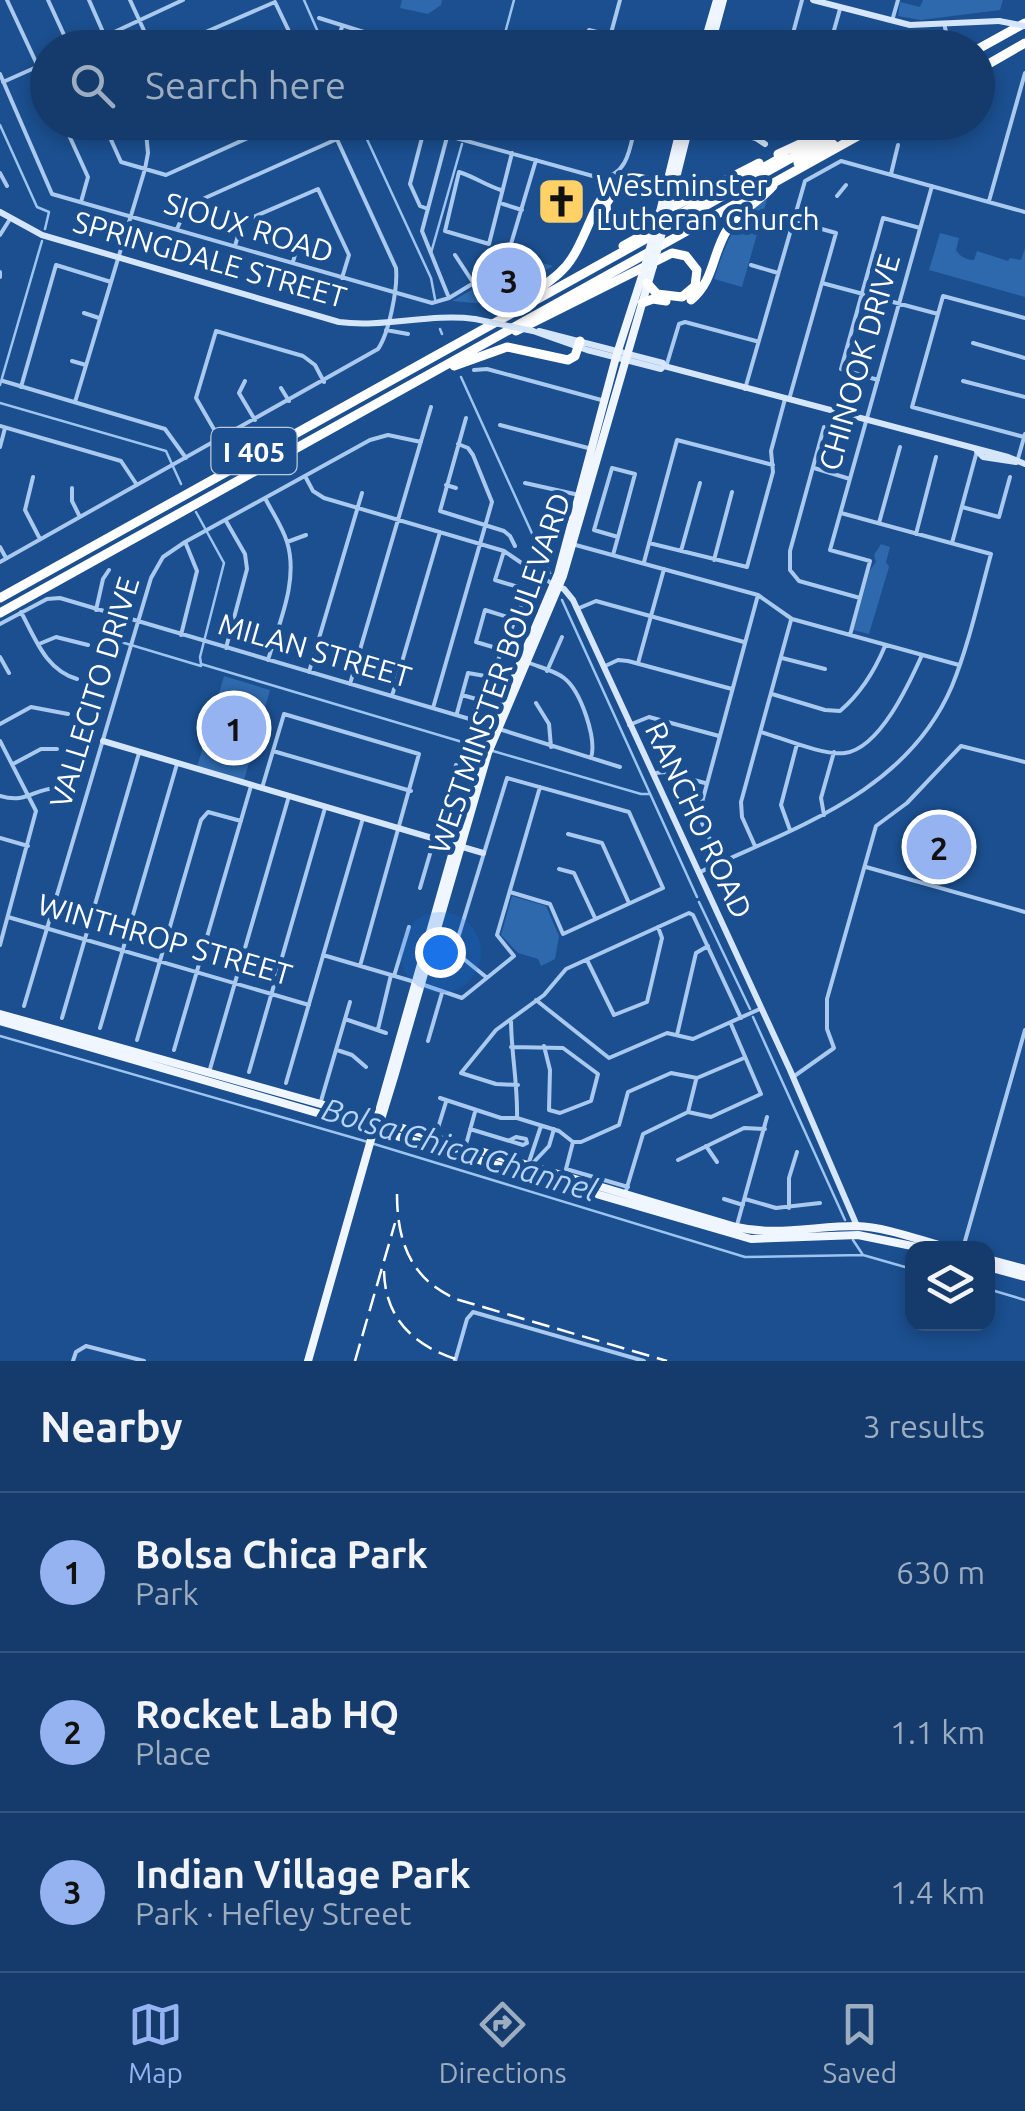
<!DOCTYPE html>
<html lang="en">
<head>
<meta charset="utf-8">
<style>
	body { margin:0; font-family:Ubuntu,sans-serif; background:#214673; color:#f1f3f6 }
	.controls { position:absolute; right:30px; bottom:30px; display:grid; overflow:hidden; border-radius:20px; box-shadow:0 5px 15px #0003 }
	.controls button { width:90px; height:90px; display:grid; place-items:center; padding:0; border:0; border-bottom:2px solid #33557e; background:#143b6b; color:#f1f3f6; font:50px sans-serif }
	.you { position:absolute; left:440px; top:952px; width:35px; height:35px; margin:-25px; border:8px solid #fff; border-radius:50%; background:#1a73e8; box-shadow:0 0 0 15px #1a73e833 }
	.badge { display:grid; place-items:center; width:65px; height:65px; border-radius:50%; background:#95b2f1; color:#111; font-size:32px; font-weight:700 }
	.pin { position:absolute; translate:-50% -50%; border:5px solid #fff; box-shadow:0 2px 10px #0006 }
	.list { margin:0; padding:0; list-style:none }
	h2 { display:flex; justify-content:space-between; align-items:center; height:130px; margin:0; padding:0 40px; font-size:42px }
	h2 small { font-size:32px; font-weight:400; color:#9dadc1 }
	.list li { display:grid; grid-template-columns:65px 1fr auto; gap:30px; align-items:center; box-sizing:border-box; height:160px; padding:0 40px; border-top:2px solid #33557e }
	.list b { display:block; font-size:38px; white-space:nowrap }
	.list p { margin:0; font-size:32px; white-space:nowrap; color:#9dadc1 }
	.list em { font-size:32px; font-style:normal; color:#9dadc1 }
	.icon { flex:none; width:55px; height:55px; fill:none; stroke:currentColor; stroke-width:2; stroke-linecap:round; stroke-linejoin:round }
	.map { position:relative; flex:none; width:1025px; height:1361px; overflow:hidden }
	.search { position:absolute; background:#143b6b; box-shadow:0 5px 15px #0003; left:30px; right:30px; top:30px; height:110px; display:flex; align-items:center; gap:25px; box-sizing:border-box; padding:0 35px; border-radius:55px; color:#9dadc1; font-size:38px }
	.sheet { height:610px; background:#143b6b }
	nav { display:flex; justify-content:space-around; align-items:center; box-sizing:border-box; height:140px; border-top:2px solid #33557e; background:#143b6b; font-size:28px; color:#9dadc1 }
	nav a { display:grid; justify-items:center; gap:5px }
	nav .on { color:#95b2f1 }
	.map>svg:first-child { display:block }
	.green { fill:#2e69ad }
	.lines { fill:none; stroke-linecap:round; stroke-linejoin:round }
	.stream { stroke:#9cc4f0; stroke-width:2.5 }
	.street { stroke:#a9c9ee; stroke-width:4 }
	.secondary { stroke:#d6e6fa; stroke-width:6 }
	.primary { stroke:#f0f6ff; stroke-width:8 }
	.highway { stroke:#fff; stroke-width:9 }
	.rail { stroke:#fff; stroke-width:2.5; stroke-dasharray:18 8; stroke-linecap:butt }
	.secondary-bridge { stroke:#d6e6fa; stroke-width:6 }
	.primary-bridge { stroke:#f0f6ff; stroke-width:8 }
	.labels { text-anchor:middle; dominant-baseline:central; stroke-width:10; stroke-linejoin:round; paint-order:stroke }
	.shield { fill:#1b4f8f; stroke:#bbcadd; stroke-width:2.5 }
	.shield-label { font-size:28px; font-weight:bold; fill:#fff }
	.poi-label { font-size:30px; fill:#fff; stroke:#1b4f8f; text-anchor:start }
	.street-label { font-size:30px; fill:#fff; stroke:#1b4f8f }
	.water-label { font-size:32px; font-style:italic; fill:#b5d3f5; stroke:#1b4f8f }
</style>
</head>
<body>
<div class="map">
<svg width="1025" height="1361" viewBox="0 0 1025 1361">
	<rect width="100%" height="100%" fill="#1b4f8f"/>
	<path class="green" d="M402 0H442L441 5 428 14 400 8Z
		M923 0H1003L1000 10 921 20 898 16 900 2 920 7Z
		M767 199 742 287 714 279C727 241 732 222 767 199Z
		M940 233 959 238 956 250C960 257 967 260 974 260L977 251 1008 261 1010 258 1021 260 1025 248V297L929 270Z
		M513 255 553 266 486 304 452 301 504 272Z
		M881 544 890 547 886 562 889 567 869 634 853 630 870 570 876 562 874 555Z
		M224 676 270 690 244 780 197 767Z
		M512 896 546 906 559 936 555 959 541 966 538 959 518 953 501 935Z"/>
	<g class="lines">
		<path class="stream" d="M304 0 325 48
			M501 48 514 0
			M359 122 431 278 435 299
			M0 125 37 207 49 212 45 229
			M475 138 480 122
			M431 253 462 144
			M440 329 442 334
			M461 377 550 573
			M0 385 42 241
			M0 403 166 451 181 484
			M196 512 224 563 200 657 201 664 479 747
			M562 600 697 897
			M111 639 201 666
			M493 751 641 794H650
			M699 902 750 1009
			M753 1017 845 1220
			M0 1036 361 1140 745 1257 863 1255 912 1269
			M853 1240 863 1255
			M988 1289 1025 1300"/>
		<path class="street" d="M7 0 48 88
			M48 0 70 48
			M89 0 110 48
			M130 0 152 48
			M275 2 297 48
			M319 18 415 48
			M892 21 898 0
			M944 23 947 36 965 41
			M342 27 340 33 346 48
			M589 30 609 35
			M80 48 183 0
			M169 48 275 2
			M267 48 291 37
			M529 48H536
			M607 48 620 0
			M789 48 802 0
			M829 48 840 9
			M0 74 52 194 432 303 449 298 505 264 536 160
			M3 82 48 62
			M63 122 88 177 81 202
			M103 122 121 162 166 175 283 122
			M398 122 600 178C629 176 630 146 636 122
			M607 122 610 126
			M424 130 410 184 420 206 428 209
			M148 138 190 122
			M0 173 7 186
			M891 174 898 145
			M501 190C485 185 475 177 459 172L445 231 489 244 512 153
			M837 196 846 185
			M989 201 1025 73
			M503 204 522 210
			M177 229 187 206 337 139
			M0 235 10 219
			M235 246 242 222 318 189 349 255 342 278
			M455 255 474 284
			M293 262 300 237
			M751 265 778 273
			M0 272V277
			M822 283 938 314
			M449 298 422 231 451 122
			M84 313 99 318
			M386 330 408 334
			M973 343 1025 358
			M72 361 86 365
			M666 367 679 324 685 322 756 341
			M474 370 487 369 605 401
			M878 380 841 369 883 218 920 228
			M3 381 165 429 186 458
			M245 381 239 393 255 420
			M963 381 1025 397
			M21 387 56 265 111 282
			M281 388 289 401
			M745 389 805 181 841 161 1025 212
			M790 396 836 233 793 221
			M75 402 145 169 148 153 145 122
			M466 418 440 511 504 531 510 536 515 546
			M500 425 592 449
			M0 426 121 461 137 485
			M824 427 790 551V570L799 581 860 598
			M1024 437 912 407 943 296 1025 318
			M219 438 196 398 216 331 303 356 315 365 324 382
			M0 447 5 428
			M1017 462 1025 434
			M612 468 635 474 618 537 594 530Z
			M814 468 850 479
			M305 476 313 491 324 498 504 551 551 583
			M33 477 25 510 40 539
			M525 483 579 495
			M446 485 456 488
			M72 488V501L80 517
			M265 498C272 512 282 526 287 542 299 580 279 623 268 660
			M962 507 999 517 1010 477
			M879 523 900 447
			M916 534 936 457
			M287 542 306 535
			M649 543 747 567 773 472 771 451 785 399
			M952 543 977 451
			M572 544 758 595 792 619 959 665
			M0 547 6 558
			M504 551 495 580 528 590 511 630
			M681 551 700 483
			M613 555 618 537
			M714 560 732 492
			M0 562 378 349C389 333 398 288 396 268L329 122
			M644 562 677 440 773 465
			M577 609 596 601 744 642
			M96 610 103 579 109 570
			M21 612C36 640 46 670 77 679
			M0 624 47 599 60 598 490 725
			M181 635 197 571 186 544
			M850 635 870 561 830 550 932 186
			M39 644 56 637 88 645
			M226 648 247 569 245 554 226 521
			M503 650 476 642 485 610 514 619
			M0 657 9 673
			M782 658 825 669
			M527 662C538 667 554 670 564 678 581 691 597 739 591 758
			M638 663 664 569
			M603 667 618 660 628 661 732 689
			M547 671 562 637
			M309 672 362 493
			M350 684 431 407
			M772 694 825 710 840 711C860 694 875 670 885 646
			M462 695 494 704
			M392 696 440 532
			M536 703 549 724 551 747
			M433 708 492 502 473 455 468 448 458 444
			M457 713 468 673 491 677 508 636
			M0 724 31 707 68 714
			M629 725 649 717 719 736
			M499 729 620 767
			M761 732C782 738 824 756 845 753 880 748 909 684 922 655
			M0 741 36 811 0 945
			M273 751 411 791
			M13 764 41 749H57
			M656 773 664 772 705 783
			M262 788 284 714 419 754 360 966
			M0 796C27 804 32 789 57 788
			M824 815 821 798 834 752
			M790 830 781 805 797 744
			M568 834 602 843 629 903
			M0 838 28 846
			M755 846 742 817 741 802 791 620
			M721 862 702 823 701 806 758 595
			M866 867 1025 912
			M559 869 574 873 595 918
			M700 872C796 827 907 792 952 686 969 644 979 598 991 554L841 513
			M420 888 456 765
			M8 917 309 1005
			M323 955 415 982
			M587 960 614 1015 647 1002 662 938 658 927
			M394 976 409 927
			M486 977 454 951 507 778 629 812 663 888 563 934 550 904 510 892
			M424 985 462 998 514 956 497 935 540 787
			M536 1000 609 1058 667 1033 693 1039 762 1008
			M24 1006 151 578 163 557 185 542 370 440 388 435 421 442
			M62 1018 139 753
			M345 1019 386 1033
			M511 1019C511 1053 518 1084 517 1118
			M100 1028 177 764
			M378 1029 391 975
			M677 1035 696 953 708 946
			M137 1040 201 820 208 812 241 821
			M428 1041 442 993
			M511 1047 563 1048 598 1074 591 1101 560 1113 549 1110 550 1070 544 1046
			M174 1050 251 786
			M337 1050 352 1055 366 1067
			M210 1069 289 796
			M249 1072 325 808
			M793 1077 834 1048 827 1029V999L876 826 907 803 961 746 1025 762
			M286 1083 363 818
			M518 1085 496 1084 461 1073 496 1030 544 995 566 969 689 913 693 915 741 1018
			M440 1098 501 1118H517L559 1131 573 1142H581L619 1125 628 1092 671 1073 697 1078 744 1058
			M321 1101 350 1002
			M688 1112 711 1117 761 1094 731 1024
			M470 1129 523 1145 527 1143 526 1139 516 1137 510 1140
			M437 1131 446 1102
			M467 1141 475 1112
			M573 1142 566 1169 628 1187
			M706 1146 717 1162
			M678 1160 744 1128 765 1129
			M532 1164 549 1146 554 1129
			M525 1174 541 1126
			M625 1194 643 1134 688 1112 696 1080
			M724 1199 743 1205
			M745 1199 776 1208 820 1203
			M789 1208V1178L797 1152
			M737 1225 767 1117
			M963 1248 1025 1030
			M73 1361 76 1352 86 1346 144 1361
			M455 1361 467 1319 473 1312 644 1361"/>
		<path class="secondary" d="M813 0 910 25 999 21
			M701 122 756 138 765 144
			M0 212 42 235 339 322C385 328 429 313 475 319
			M533 331 587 350 661 369 664 366
			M539 331 663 363 664 366
			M664 366 1008 457 1025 464
			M977 451 983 457 1016 462
			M555 585 564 589 573 600 790 1070 857 1226
			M103 741 483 853"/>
		<path class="primary" d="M703 48 717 0
			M710 48 723 0
			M669 206 690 122
			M660 212 682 122
			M0 1014 342 1110 736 1227C775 1236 816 1226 856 1226 887 1227 919 1240 949 1248
			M0 1021 734 1234 751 1239 858 1235 922 1248
			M378 1120 382 1116 394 1077 488 753 563 576 653 266
			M988 1259 1025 1269
			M988 1267 1025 1277
			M308 1361 479 760 558 574 616 357 644 270"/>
		<path class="highway" d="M978 49 1025 23
			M978 70 1025 43
			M778 154 830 130
			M798 163 833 144
			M665 188C641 194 622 176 606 204L607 218 617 229 632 228 759 163
			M623 246 784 156
			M691 300C714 281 712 254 727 230 738 210 759 203 773 186
			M642 303 653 299 666 301
			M520 305C536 288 560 278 572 258 596 222 601 151 665 188
			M516 331 672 253 686 256 697 270 695 286 682 297 657 294 647 283
			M454 366 507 347 568 360 575 356 580 341
			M0 598 856 122
			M0 613 883 122"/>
		<path class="rail" d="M397 1194C397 1242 411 1281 459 1300L667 1361
			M384 1271C385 1321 417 1348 462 1361
			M355 1361 395 1223"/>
		<path class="secondary-bridge" d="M999 21 1025 26
			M475 319 533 331"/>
		<path class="primary-bridge" d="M653 266 669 206
			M644 270 660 212"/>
	</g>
	<defs>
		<symbol id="church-square" viewBox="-11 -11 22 22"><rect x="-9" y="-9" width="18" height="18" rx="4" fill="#ffd166" stroke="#1b4f8f"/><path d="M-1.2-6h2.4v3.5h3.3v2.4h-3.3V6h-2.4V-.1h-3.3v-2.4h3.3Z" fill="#111"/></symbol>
	</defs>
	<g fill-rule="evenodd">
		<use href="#church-square" x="534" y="174" width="55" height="55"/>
	</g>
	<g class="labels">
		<rect class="shield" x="211.5" y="428" width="85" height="46" rx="8"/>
		<g class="shield-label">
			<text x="254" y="451">I 405</text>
		</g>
		<g class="poi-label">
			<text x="596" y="185">Westminster<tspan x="596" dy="34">Lutheran Church</tspan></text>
		</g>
		<g class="street-label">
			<text transform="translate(249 227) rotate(17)">SIOUX ROAD</text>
			<text transform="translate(210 259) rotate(16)">SPRINGDALE STREET</text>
			<text transform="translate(859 362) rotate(-74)">CHINOOK DRIVE</text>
			<text transform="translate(315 650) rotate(16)">MILAN STREET</text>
			<text transform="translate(499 673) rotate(-71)">WESTMINSTER BOULEVARD</text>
			<text transform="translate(94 692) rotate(-73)">VALLECITO DRIVE</text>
			<text transform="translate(699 820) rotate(65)">RANCHO ROAD</text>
			<text transform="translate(165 939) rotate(16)">WINTHROP STREET</text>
		</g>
		<g class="water-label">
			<text transform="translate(460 1149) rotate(17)">Bolsa Chica Channel</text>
		</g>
	</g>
</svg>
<div class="controls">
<button><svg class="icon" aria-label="layers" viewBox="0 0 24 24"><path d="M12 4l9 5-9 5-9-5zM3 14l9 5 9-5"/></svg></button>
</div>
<div class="you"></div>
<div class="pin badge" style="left:234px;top:728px">1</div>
<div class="pin badge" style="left:939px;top:847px">2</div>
<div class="pin badge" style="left:509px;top:280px">3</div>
<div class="search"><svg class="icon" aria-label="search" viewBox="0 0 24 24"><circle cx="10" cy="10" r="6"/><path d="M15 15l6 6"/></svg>Search here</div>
</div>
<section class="sheet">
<h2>Nearby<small>3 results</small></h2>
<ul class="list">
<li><span class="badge">1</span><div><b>Bolsa Chica Park</b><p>Park</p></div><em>630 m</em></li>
<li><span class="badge">2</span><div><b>Rocket Lab HQ</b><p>Place</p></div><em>1.1 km</em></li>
<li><span class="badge">3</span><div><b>Indian Village Park</b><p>Park · Hefley Street</p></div><em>1.4 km</em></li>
</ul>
</section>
<nav>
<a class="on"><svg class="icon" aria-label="map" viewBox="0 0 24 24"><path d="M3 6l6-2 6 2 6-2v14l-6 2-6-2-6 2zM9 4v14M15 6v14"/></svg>Map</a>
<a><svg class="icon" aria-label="directions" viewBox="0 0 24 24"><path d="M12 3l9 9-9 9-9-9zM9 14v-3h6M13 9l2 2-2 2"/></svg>Directions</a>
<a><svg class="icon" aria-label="saved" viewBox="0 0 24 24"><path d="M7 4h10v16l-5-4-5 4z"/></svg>Saved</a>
</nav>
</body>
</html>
